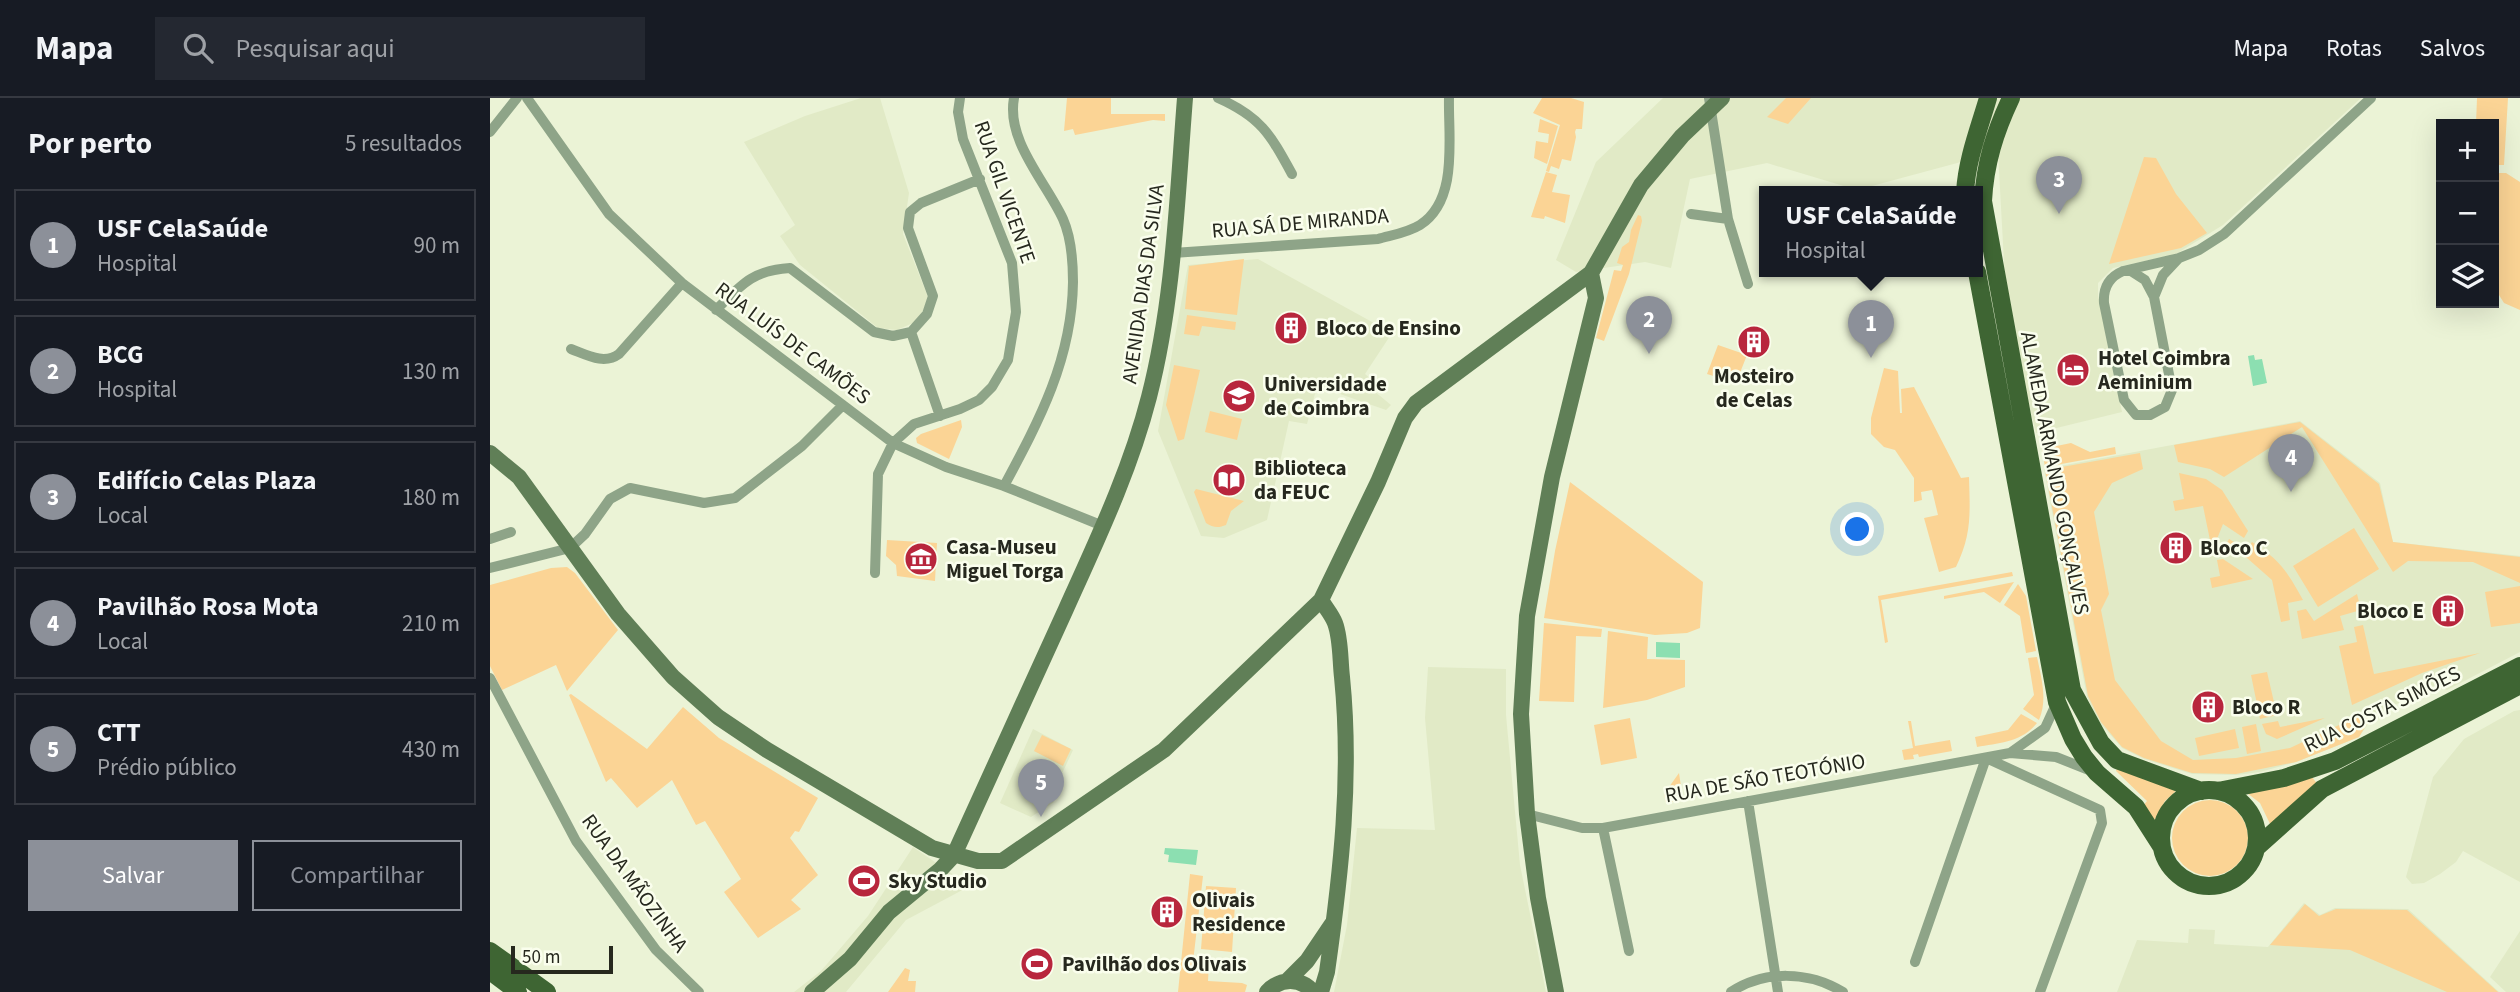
<!DOCTYPE html>
<html lang="pt">
<head>
<meta charset="utf-8">
<style>
	body { margin:0; font-family:"Source Sans 3",sans-serif; background:#242831; color:#f1f3f6 }
	.controls { position:absolute; right:21px; top:21px; display:grid; overflow:hidden; border-radius:0px; box-shadow:0 7px 28px #0002 }
	.controls button { width:63px; height:63px; display:grid; place-items:center; padding:0; border:0; border-bottom:2px solid #363941; background:#171b24; color:#f1f3f6; font:35px sans-serif }
	.scale { position:absolute; left:21px; bottom:18px; width:102px; box-sizing:border-box; padding-left:7px; border:4px solid #26281e; border-top:0; font-size:19px; line-height:24px; white-space:nowrap; color:#26281e; -webkit-text-stroke:5px #fafeed; paint-order:stroke }
	.you { position:absolute; left:1368px; top:432px; width:24px; height:24px; margin:-18px; border:5px solid #fff; border-radius:50%; background:#1a73e8; box-shadow:0 0 0 10px #1a73e833 }
	.badge { display:grid; place-items:center; width:46px; height:46px; border-radius:50%; background:#8c9099; color:#fff; font-size:23px; font-weight:700 }
	.pin { position:absolute; translate:-50% -58px; filter:drop-shadow(0 2px 4px #0008) }
	.pin::after { content:''; position:absolute; top:37px; width:24px; height:21px; background:inherit; clip-path:polygon(0 0,100% 0,50% 100%) }
	.popup { position:absolute; left:1269px; top:88px; width:224px; height:91px; box-sizing:border-box; display:grid; place-content:center; border-radius:0px; background:#171b24; filter:drop-shadow(0 2px 5px #0005); font-size:23px; white-space:nowrap; color:#9ea1a6 }
	.popup b { font-size:26px; color:#f1f3f6 }
	.popup::after { content:''; position:absolute; left:50%; top:100%; margin-left:-14px; border:14px solid transparent; border-top-color:#171b24 }
	.list { margin:0; padding:0; list-style:none }
	h2 { display:flex; justify-content:space-between; align-items:center; height:91px; margin:0; padding:0 28px; font-size:30px }
	h2 small { font-size:23px; font-weight:400; color:#9ea1a6 }
	.list li { display:grid; grid-template-columns:46px 1fr auto; gap:21px; align-items:center; box-sizing:border-box; height:112px; margin:0 14px 14px; padding:0 14px; border:2px solid #363941; border-radius:0px }
	.list b { display:block; font-size:26px; white-space:nowrap }
	.list p { margin:0; font-size:23px; white-space:nowrap; color:#9ea1a6 }
	.list em { font-size:23px; font-style:normal; color:#9ea1a6 }
	.actions { display:flex; gap:14px; padding:21px 28px }
	.actions a { flex:1; padding:16px 0; border:2px solid #8c9099; border-radius:0px; text-align:center; font-size:24px; color:#8c9099 }
	.actions .main { background:#8c9099; color:#fff }
	.icon { flex:none; width:38px; height:38px; fill:none; stroke:currentColor; stroke-width:2; stroke-linecap:round; stroke-linejoin:round }
	.map { position:relative; flex:none; width:2030px; height:894px; overflow:hidden }
	header { display:flex; align-items:center; gap:42px; box-sizing:border-box; height:98px; padding:0 35px; background:#171b24; border-bottom:2px solid #363941 }
	header strong { font-size:33px }
	nav { display:flex; gap:38px; margin-inline-start:auto; font-size:24px }
	.search { width:490px; height:63px; background:#242831; display:flex; align-items:center; gap:18px; box-sizing:border-box; padding:0 24px; border-radius:0px; color:#9ea1a6; font-size:26px }
	main { display:flex }
	aside { flex:1; background:#171b24 }
	.map>svg:first-child { display:block }
	.built { fill:#e1eac6 }
	.green { fill:#fbd495 }
	.water { fill:#8cdfb1 }
	.lines { fill:none; stroke-linecap:round; stroke-linejoin:round }
	.street { stroke:#8ea488; stroke-width:10 }
	.secondary { stroke:#607f57; stroke-width:16 }
	.primary { stroke:#3e6533; stroke-width:18 }
	.labels { text-anchor:middle; dominant-baseline:central; stroke-width:5; stroke-linejoin:round; paint-order:stroke }
	.street-label { font-size:21px; fill:#26281e; stroke:#fafeed }
	.poi-label { font-size:21px; font-weight:bold; fill:#26281e; stroke:#fafeed; text-anchor:start }
</style>
</head>
<body>
<header>
<strong>Mapa</strong>
<div class="search"><svg class="icon" aria-label="search" viewBox="0 0 24 24"><circle cx="10" cy="10" r="6"/><path d="M15 15l6 6"/></svg>Pesquisar aqui</div>
<nav><a>Mapa</a><a>Rotas</a><a>Salvos</a></nav>
</header>
<main>
<aside>
<h2>Por perto<small>5 resultados</small></h2>
<ul class="list">
<li><span class="badge">1</span><div><b>USF CelaSaúde</b><p>Hospital</p></div><em>90 m</em></li>
<li><span class="badge">2</span><div><b>BCG</b><p>Hospital</p></div><em>130 m</em></li>
<li><span class="badge">3</span><div><b>Edifício Celas Plaza</b><p>Local</p></div><em>180 m</em></li>
<li><span class="badge">4</span><div><b>Pavilhão Rosa Mota</b><p>Local</p></div><em>210 m</em></li>
<li><span class="badge">5</span><div><b>CTT</b><p>Prédio público</p></div><em>430 m</em></li>
</ul>
<div class="actions"><a class="main">Salvar</a><a>Compartilhar</a></div>
</aside>
<div class="map">
<svg width="2030" height="894" viewBox="0 0 2030 894">
	<rect width="100%" height="100%" fill="#ebf3d6"/>
	<path class="built" d="M371 0H390L419 95 413 136 438 199 433 213 423 225 407 232 388 230 310 167 290 138 305 127 254 44 315 18Z
		M1173 0H1871L1733 127 1686 156 1623 170 1608 185V197L1632 314 1546 335 1517 219 1508 54 1367 92 1277 65 1200 81 1181 170 1155 164 1086 174 1066 162 1106 64Z
		M768 161 902 235 875 276 881 281 878 288 901 307 896 312 827 288 817 326 799 323 777 422 734 440 711 438 668 333 698 167Z
		M1810 323 1890 385 1903 444 2030 458V554L1957 592 1946 587 1884 617 1869 639 1806 664 1770 674 1746 677 1702 676 1654 661 1632 650 1610 625 1597 599 1554 371Z
		M938 569 1016 571V617L1030 767 1056 894H844L857 827 867 730 945 732 935 620Z
		M2030 612V784L1973 753 1966 764 1950 776 1934 785 1922 786 1916 779 1943 679 1974 641 2024 613Z
		M543 631 583 652 561 699 564 704 541 719 510 705Z
		M423 749 480 788 416 822 356 894H304L331 873 378 818Z
		M1814 805 1830 817 1845 810 1918 811 2009 894H1627L1647 842 1698 845 1699 831 1725 832 1724 846 1778 849Z
		M2030 833V894H2016L2000 879Z"/>
	<path class="green" d="M577 0H621V16H675V23L663 22 585 37 583 31 574 33Z
		M1052 0H1081L1094 4 1092 31H1086L1085 34 1086 39 1081 63 1072 61 1069 71 1061 68 1059 74 1056 73 1070 27 1043 15Z
		M1296 0H1321L1298 26 1277 19Z
		M1987 0H2018L2014 67H2004V26H1986Z
		M1050 21 1068 28 1057 66 1044 60 1046 43 1058 45 1059 36 1048 34Z
		M1654 59 1666 60 1686 96 1717 135 1691 150 1619 166Z
		M1056 74 1067 77 1062 94 1080 97 1075 125 1055 118 1054 121 1041 119Z
		M2004 75H2016L2030 84V212L2014 205 2004 189Z
		M1148 117 1151 118 1152 123 1139 176 1114 243 1106 240 1124 172 1131 173 1133 167 1127 165 1132 149 1139 144 1141 132Z
		M754 161 747 217 695 211 699 168Z
		M697 217 746 224 745 232 712 228 709 238 694 236Z
		M1228 247 1257 257 1246 285 1217 276Z
		M684 267 710 272 694 341 688 343 676 307Z
		M1394 270 1408 273 1410 315H1412L1411 291 1424 289 1471 380 1479 379C1480 415 1482 436 1466 469L1449 474 1434 420 1448 417 1442 392 1431 394 1432 402 1424 404V380L1405 352 1394 349 1381 336V320Z
		M720 313 752 321 747 342 715 334Z
		M471 322 472 329 459 361 427 345 426 340 431 336Z
		M1810 324 1889 386 1903 444 2030 459V485L1983 464 1918 463 1903 474 1812 329 1734 379 1720 371 1688 364 1684 347Z
		M1581 345 1600 354 1625 349 1626 356 1555 369 1552 351Z
		M1650 355 1653 371 1622 385 1604 414 1619 496 1611 512 1625 582 1671 643 1703 662 1746 660 1800 650 1881 612 1883 616 1869 639 1806 664 1746 676 1702 675 1654 660 1632 649 1611 624 1598 598 1555 372Z
		M1689 375 1716 381 1732 392 1758 433 1754 440 1733 426 1725 446 1721 447 1713 408 1685 413 1683 403 1694 401Z
		M1080 384 1213 484 1210 530 1197 535 1165 537 1054 520 1065 453Z
		M706 391 754 403 741 413 736 427C729 430 723 430 716 425L704 394Z
		M1864 430 1889 471 1828 509 1803 468Z
		M1739 441 1757 452 1762 444C1790 462 1797 473 1813 502L1798 505 1800 522 1791 524 1782 482 1757 460 1735 449Z
		M397 442 447 445 445 483 407 478 406 467 396 458Z
		M1733 461 1763 481 1722 490 1720 480 1730 478 1727 462Z
		M77 469 85 475 128 532 77 593 66 567 12 592 0 568V487L61 470Z
		M1522 474 1523 478 1391 502 1398 544 1395 545 1388 498Z
		M1524 484 1510 505 1494 494 1454 501V498Z
		M1528 486 1536 498 1546 553 1536 555 1530 518 1514 507Z
		M2030 488V525L2001 529 1995 494Z
		M1867 496 1871 512 1850 518 1854 532 1812 541 1807 513 1816 511 1824 523Z
		M1054 525 1112 531 1111 539 1086 538 1084 604 1049 603Z
		M1873 527 1884 576 1990 555 1932 575 1862 607 1849 548 1867 544 1864 529Z
		M1118 533 1158 539 1157 561 1195 562V589L1157 602 1113 610Z
		M1547 559C1551 579 1558 601 1549 622L1533 611 1544 597 1538 560Z
		M1777 574 1787 617 1770 621 1761 577Z
		M81 596 157 651 193 609 229 640 328 700 309 734 305 733 300 740 328 777 301 802 311 811 268 840 234 794 251 781 215 723 206 727 182 682 147 710 121 680 116 684 79 597Z
		M1531 616 1547 625C1532 644 1509 645 1487 649L1485 639 1518 632Z
		M1140 620 1147 660 1111 667 1104 627Z
		M1835 620 1787 641 1776 636 1772 626 1788 623 1790 629Z
		M1418 623H1421L1425 648 1460 642 1462 653 1429 659 1428 656 1423 657 1424 661 1414 662 1412 652 1423 650Z
		M1766 626 1771 653 1757 656 1752 629Z
		M1745 631 1749 650 1709 658 1705 640Z
		M552 637 581 651 573 668 544 653Z
		M1627 670 1656 682 1688 691 1675 703 1664 723 1653 708 1657 703 1626 673Z
		M1189 675 1193 702 1176 705 1174 696Z
		M1822 679 1828 687 1781 728 1770 705 1757 695Z
		M1682 740a38 38 0 1 1 76 0a38 38 0 1 1-76 0Z
		M700 776 713 778 703 864 719 865 718 883 752 885 757 887 755 894H688Z
		M716 788 746 790 742 854 711 851Z
		M1815 806 1829 818 1846 811 1917 812 2008 894H1957L1860 852 1780 847Z
		M415 870 420 872 418 883H426L425 894H398Z"/>
	<path class="water" d="M1764 257 1765 262 1772 261 1777 285 1763 288 1758 258Z
		M1166 544 1190 545V560L1166 559Z
		M675 750 708 752 706 767 678 764 679 757 674 756Z"/>
	<g class="lines">
		<path class="street" d="M37 0 119 116 192 185 403 345 456 369 514 388 613 428
			M728 0C771 19 780 36 802 76
			M1219 0 1238 121 1258 186
			M0 34 27 0
			M1201 116 1238 121
			M683 155 888 141C902 137 917 135 930 127 969 102 958 40 959 0
			M1633 173H1641L1655 182 1664 199 1682 292 1675 309 1660 317H1646L1634 302 1614 205C1613 190 1619 179 1633 173L1689 160 1709 152 1734 136 1881 0
			M1664 199 1673 177 1688 161
			M226 212C251 187 263 172 300 170L384 234 403 238 421 234 437 216 443 198 418 130 420 114 431 105 490 81
			M421 234 450 318
			M81 251C97 257 114 267 129 256L192 185
			M514 388C550 321 582 261 583 184 583 163 581 139 573 121 556 84 516 43 524 0
			M0 441 21 434
			M0 470 80 450 95 436 120 401 140 390 214 405 245 400 312 348 353 307
			M385 475 388 376 403 345 424 326 470 311 489 302 502 289 518 262 526 214 522 165 473 41 468 14 470 0
			M0 580 86 743 166 852 209 894
			M1520 655 1555 630 1567 604
			M1258 703 1288 894
			M1037 716 1092 730H1113L1520 655 1566 659 1604 674
			M1113 730 1139 853
			M1425 864 1496 660 1610 712 1612 725 1550 894
			M1241 894C1274 872 1319 873 1353 894"/>
		<path class="secondary" d="M0 355 29 379 128 516 183 579 228 619 277 652 442 750 488 763H512L674 652 831 502 888 384 915 320 926 305 1101 175 1151 87 1192 38 1232 0
			M831 502C835 509 842 517 845 525 851 541 850 562 852 579 862 679 851 775 837 874L831 894
			M797 883 817 863 842 826
			M322 894 360 861 399 814 450 772 464 757C501 675 539 593 576 511 607 442 640 373 659 299 684 202 687 100 695 0
			M777 894C790 880 810 879 823 894
			M1066 894 1048 800 1037 716 1031 616 1037 518 1062 379 1106 200 1101 175"/>
		<path class="primary" d="M1521 0C1505 34 1495 65 1493 103L1582 592 1611 645 1627 662 1711 693
			M1475 94C1477 61 1489 31 1498 0
			M1487 174 1567 604 1583 641 1594 659 1607 675 1646 709 1671 748
			M1671 740a48 48 0 1 1 96 0a48 48 0 1 1-96 0Z
			M1728 693 1794 680 1845 663 2030 568
			M1766 750 1832 691 2030 587
			M0 853 57 894
			M0 873 28 894"/>
	</g>
	<defs>
		<symbol id="building-disc" viewBox="-11 -11 22 22"><circle r="9.5" fill="#b8263d" stroke="#fafeed"/><path d="M-4-6H4V6H1V3H-1V6H-4ZM-2.5-4.3h1.7v1.8h-1.7ZM.8-4.3h1.7v1.8H.8ZM-2.5-1h1.7V.8h-1.7ZM.8-1h1.7V.8H.8Z" fill="#fff"/></symbol>
		<symbol id="hotel-disc" viewBox="-11 -11 22 22"><circle r="9.5" fill="#b8263d" stroke="#fafeed"/><path d="M-6-4.5h1.5V1H6V5H4.5V3h-9V5H-6ZM-4 0a1.8 1.8 0 1 1 3.6 0ZM.5 0V-2.5h3Q6-2.5 6 0Z" fill="#fff"/></symbol>
		<symbol id="university-disc" viewBox="-11 -11 22 22"><circle r="9.5" fill="#b8263d" stroke="#fafeed"/><path d="M0-5L7-2L0 1L-7-2ZM-4 1L0 2.5L4 1V4Q0 6-4 4Z" fill="#fff"/></symbol>
		<symbol id="library-disc" viewBox="-11 -11 22 22"><circle r="9.5" fill="#b8263d" stroke="#fafeed"/><path d="M-6-4Q-3-5.5-.7-3.5V5Q-3 3-6 4ZM6-4Q3-5.5 .7-3.5V5Q3 3 6 4Z" fill="#fff"/></symbol>
		<symbol id="museum-disc" viewBox="-11 -11 22 22"><circle r="9.5" fill="#b8263d" stroke="#fafeed"/><path d="M0-6L6-3V-2H-6V-3ZM-5-1h2V3h-2ZM-1-1h2V3h-2ZM3-1h2V3H3ZM-6 4H6V6H-6Z" fill="#fff"/></symbol>
		<symbol id="stadium-disc" viewBox="-11 -11 22 22"><circle r="9.5" fill="#b8263d" stroke="#fafeed"/><path d="M0-5a6.5 5 0 1 0 0 10a6.5 5 0 1 0 0-10ZM-3.5-1.8h7v3.6h-7Z" fill="#fff"/></symbol>
	</defs>
	<g fill-rule="evenodd">
		<use href="#building-disc" x="782" y="211" width="38" height="38"/>
		<use href="#building-disc" x="1245" y="225" width="38" height="38"/>
		<use href="#hotel-disc" x="1564" y="253" width="38" height="38"/>
		<use href="#university-disc" x="730" y="279" width="38" height="38"/>
		<use href="#library-disc" x="720" y="363" width="38" height="38"/>
		<use href="#building-disc" x="1667" y="431" width="38" height="38"/>
		<use href="#museum-disc" x="412" y="442" width="38" height="38"/>
		<use href="#building-disc" x="1939" y="494" width="38" height="38"/>
		<use href="#building-disc" x="1699" y="590" width="38" height="38"/>
		<use href="#stadium-disc" x="355" y="764" width="38" height="38"/>
		<use href="#building-disc" x="658" y="795" width="38" height="38"/>
		<use href="#stadium-disc" x="528" y="847" width="38" height="38"/>
	</g>
	<g class="labels">
		<g class="street-label">
			<text transform="translate(515 94) rotate(71)">RUA GIL VICENTE</text>
			<text transform="translate(810 125) rotate(-5)">RUA SÁ DE MIRANDA</text>
			<text transform="translate(653 186) rotate(-82)">AVENIDA DIAS DA SILVA</text>
			<text transform="translate(303 245) rotate(37)">RUA LUÍS DE CAMÕES</text>
			<text transform="translate(1565 375) rotate(79)">ALAMEDA ARMANDO GONÇALVES</text>
			<text transform="translate(1892 611) rotate(-26)">RUA COSTA SIMÕES</text>
			<text transform="translate(1275 680) rotate(-10)">RUA DE SÃO TEOTÓNIO</text>
			<text transform="translate(145 785) rotate(54)">RUA DA MÃOZINHA</text>
		</g>
		<g class="poi-label">
			<text x="826" y="230">Bloco de Ensino</text>
			<text x="1608" y="260">Hotel Coimbra<tspan x="1608" dy="24">Aeminium</tspan></text>
			<text x="1264" y="278" text-anchor="middle">Mosteiro<tspan x="1264" dy="24">de Celas</tspan></text>
			<text x="774" y="286">Universidade<tspan x="774" dy="24">de Coimbra</tspan></text>
			<text x="764" y="370">Biblioteca<tspan x="764" dy="24">da FEUC</tspan></text>
			<text x="456" y="449">Casa-Museu<tspan x="456" dy="24">Miguel Torga</tspan></text>
			<text x="1710" y="450">Bloco C</text>
			<text x="1934" y="513" text-anchor="end">Bloco E</text>
			<text x="1742" y="609">Bloco R</text>
			<text x="398" y="783">Sky Studio</text>
			<text x="702" y="802">Olivais<tspan x="702" dy="24">Residence</tspan></text>
			<text x="572" y="866">Pavilhão dos Olivais</text>
		</g>
	</g>
</svg>
<div class="controls">
<button>+</button>
<button>−</button>
<button><svg class="icon" aria-label="layers" viewBox="0 0 24 24"><path d="M12 4l9 5-9 5-9-5zM3 14l9 5 9-5"/></svg></button>
</div>
<div class="scale">50 m</div>
<div class="you"></div>
<div class="pin badge" style="left:1381px;top:260px">1</div>
<div class="popup"><b>USF CelaSaúde</b>Hospital</div>
<div class="pin badge" style="left:1159px;top:256px">2</div>
<div class="pin badge" style="left:1569px;top:116px">3</div>
<div class="pin badge" style="left:1801px;top:394px">4</div>
<div class="pin badge" style="left:551px;top:719px">5</div>
</div>
</main>
</body>
</html>
